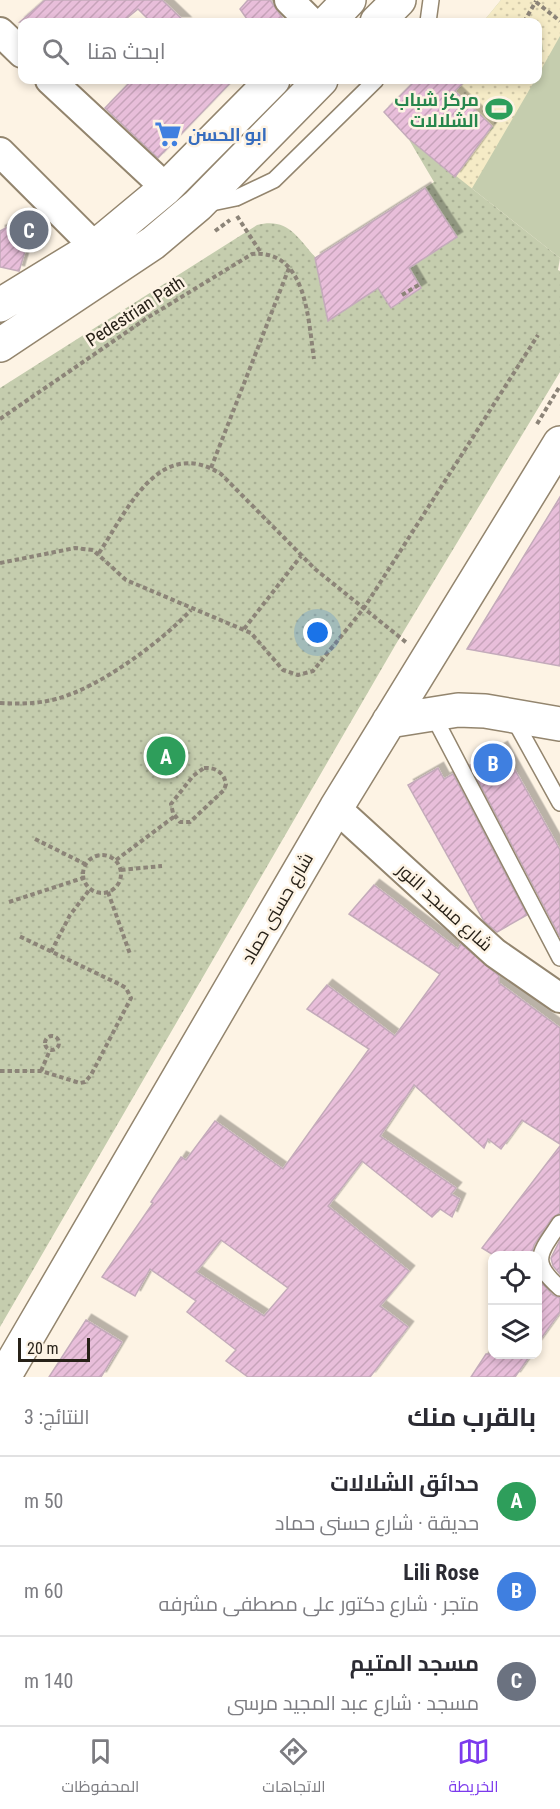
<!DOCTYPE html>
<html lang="ar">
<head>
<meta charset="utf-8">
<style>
	body { margin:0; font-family:"Roboto Condensed",Cairo,sans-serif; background:#f2f2f3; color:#2b2b33; direction:rtl }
	.controls { position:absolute; right:18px; bottom:18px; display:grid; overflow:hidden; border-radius:12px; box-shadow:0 3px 9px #0003 }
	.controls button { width:54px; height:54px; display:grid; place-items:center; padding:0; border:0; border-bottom:2px solid #e1e1e2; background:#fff; color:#2b2b33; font:30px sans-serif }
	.scale { position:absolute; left:18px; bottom:15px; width:72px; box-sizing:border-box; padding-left:6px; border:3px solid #272118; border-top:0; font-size:16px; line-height:21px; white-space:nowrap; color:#272118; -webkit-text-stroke:4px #fdf3e4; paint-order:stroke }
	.you { position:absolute; left:318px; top:633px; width:21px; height:21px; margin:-15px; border:4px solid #fff; border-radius:50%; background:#1a73e8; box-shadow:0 0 0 9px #1a73e833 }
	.badge { display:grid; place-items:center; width:39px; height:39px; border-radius:50%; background:#7c3aed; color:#fff; font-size:20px; font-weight:700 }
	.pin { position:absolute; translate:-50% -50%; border:3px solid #fff; box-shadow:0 2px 6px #0006 }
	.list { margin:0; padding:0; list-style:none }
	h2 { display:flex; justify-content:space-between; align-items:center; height:78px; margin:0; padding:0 24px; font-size:26px }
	h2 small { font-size:20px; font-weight:400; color:#7c7c81 }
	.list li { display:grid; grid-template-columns:39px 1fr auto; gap:18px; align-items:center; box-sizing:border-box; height:90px; padding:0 24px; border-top:2px solid #e1e1e2 }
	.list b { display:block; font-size:22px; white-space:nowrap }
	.list p { margin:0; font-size:20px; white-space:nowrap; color:#7c7c81 }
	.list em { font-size:20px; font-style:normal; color:#7c7c81 }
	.icon { flex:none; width:33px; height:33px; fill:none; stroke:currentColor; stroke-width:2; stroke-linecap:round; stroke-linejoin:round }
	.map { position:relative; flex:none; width:560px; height:1377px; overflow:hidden; direction:ltr }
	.search { position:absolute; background:#fff; box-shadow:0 3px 9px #0003; left:18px; right:18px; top:18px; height:66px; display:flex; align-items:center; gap:15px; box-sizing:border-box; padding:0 21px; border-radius:12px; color:#7c7c81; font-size:22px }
	.sheet { height:348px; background:#fff }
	nav { display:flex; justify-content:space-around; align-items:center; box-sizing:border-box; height:84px; border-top:2px solid #e1e1e2; background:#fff; font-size:16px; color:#7c7c81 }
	nav a { display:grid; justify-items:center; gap:3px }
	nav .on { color:#7c3aed }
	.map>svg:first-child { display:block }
	.grass { fill:#c5cdae }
	.sand { fill:url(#sand-dots) }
	.park { fill:url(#park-dots) }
	.building { fill:url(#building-hatch); stroke:#c4abbb; stroke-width:1.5; fill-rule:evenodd; filter:url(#shadow) }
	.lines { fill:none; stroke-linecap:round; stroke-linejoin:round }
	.service-casing { stroke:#93856e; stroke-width:18 }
	.minor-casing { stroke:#93856e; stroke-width:32 }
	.secondary-casing { stroke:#93856e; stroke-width:36 }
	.path { stroke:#8c8478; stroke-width:4; stroke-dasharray:4.5 3; stroke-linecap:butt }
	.service { stroke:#fff; stroke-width:15 }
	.minor { stroke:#fff; stroke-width:28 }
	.secondary { stroke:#fff; stroke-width:33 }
	.labels { text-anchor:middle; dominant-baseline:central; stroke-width:5; stroke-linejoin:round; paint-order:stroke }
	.leisure-label { font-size:18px; font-weight:bold; fill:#27864d; stroke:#fdf3e4; text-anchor:end }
	.shop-label { font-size:18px; font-weight:bold; fill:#366cbe; stroke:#fdf3e4; text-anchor:start }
	.street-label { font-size:18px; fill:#272118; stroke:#fdf3e4 }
</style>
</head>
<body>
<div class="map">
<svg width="560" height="1377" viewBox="0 0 560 1377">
	<defs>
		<pattern id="sand-dots" width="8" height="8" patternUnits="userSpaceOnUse" patternTransform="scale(1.5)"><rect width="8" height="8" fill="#f5ebc6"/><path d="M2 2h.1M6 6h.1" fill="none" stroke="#d2c9a9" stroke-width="1.8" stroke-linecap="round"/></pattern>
		<pattern id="park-dots" width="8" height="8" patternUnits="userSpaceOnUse" patternTransform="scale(1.5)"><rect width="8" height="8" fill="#c5cdae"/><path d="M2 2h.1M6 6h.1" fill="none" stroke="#a9b095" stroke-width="1.8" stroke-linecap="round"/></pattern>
		<pattern id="building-hatch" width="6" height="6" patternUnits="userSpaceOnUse" patternTransform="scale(1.5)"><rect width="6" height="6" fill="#e8beda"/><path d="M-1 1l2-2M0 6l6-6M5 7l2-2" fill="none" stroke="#c7a3ba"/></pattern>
		<filter id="shadow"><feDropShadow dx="5.5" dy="-5.5" stdDeviation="0" flood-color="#0004"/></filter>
	</defs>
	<rect width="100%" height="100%" fill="#fdf3e4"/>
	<path class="grass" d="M501 0H560V258L408 138 466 80H538V22H483Z"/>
	<path class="sand" d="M501 0H560V36L538 75V51L543 50 542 42 538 41V22H483Z
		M466 80H535L471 190 455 177 482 140 481 137 494 128 470 104 408 138Z"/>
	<path class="park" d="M408 138 560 258 558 270 560 271V372L396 644 0 1327V388L257 225C288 217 298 238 316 258L434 182Z"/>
	<path class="building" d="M45 0H162L185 22H151L138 9 122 22H20Z
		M248 0H270L285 22H249L240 9Z
		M132 80H233L158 158 105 108Z
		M416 80H466L455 91 492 126 455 177 408 138 384 112Z
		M425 188 457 237 409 268 421 288 391 308 378 288 328 321 315 258Z
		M37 212 19 271 0 267V231Z
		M560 497V666L467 649Z
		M502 747 560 850V937L470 765Z
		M438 768 444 779 453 774 527 915 497 932 484 921 408 785Z
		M374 885 458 949 461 944 499 976V983L560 1028V1144L522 1120 501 1149 488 1139 484 1148 414 1085 380 1136 456 1188 451 1194 460 1199 452 1217 440 1209 432 1217 362 1161 328 1206 409 1271 380 1306 408 1327 370 1377H248L226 1361 236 1350 187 1312 196 1301 150 1269 135 1296 102 1277 153 1203 151 1202 181 1157 186 1160 215 1121 283 1169 369 1049 307 1009 327 985 395 1036 440 974 349 914ZM221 1240 288 1288 264 1316 196 1272Z
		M560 1146V1213L552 1218 534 1245 531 1256H495L482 1248Z
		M560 1240V1274L553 1266 551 1258Z
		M537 1278 553 1295 560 1298V1312L537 1344Z
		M86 1320 122 1342 101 1377H49Z
		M486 1354H531L515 1377H471Z"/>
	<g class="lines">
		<defs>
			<path id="service" d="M428 22 431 0
				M207 204 236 198 274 180 376 80
				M432 713 560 958
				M512 716 560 803
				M560 1223C540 1253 529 1261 560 1288"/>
			<path id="minor" d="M289 0 311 22
				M0 32 22 53
				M50 80 166 188
				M0 152 111 263
				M336 808 495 953 560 998"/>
			<path id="secondary" d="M328 22 349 0
				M377 22 399 0
				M0 305 95 247 166 188 273 80
				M0 345 153 243 198 205 321 80
				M389 721 458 710 485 711 560 724
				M4 1377 336 808 560 443"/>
		</defs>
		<use href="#service" class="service-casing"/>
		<use href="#minor" class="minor-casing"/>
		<use href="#secondary" class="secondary-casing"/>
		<path class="path" d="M536 2 560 21
			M524 22 536 1
			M237 216 261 253
			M215 231 230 220
			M402 295 420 284
			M0 419 147 318 252 254C307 249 308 320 314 359
			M537 424 560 386
			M211 468 289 268
			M99 553C127 511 159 435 221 474L315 569 407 643
			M0 563 75 548 93 550 126 580 251 633 283 670 298 675 313 671 364 608 538 335
			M244 629 301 556
			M0 703C19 704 37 704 56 699 99 688 161 642 191 610
			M204 768C216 767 224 773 226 784L224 790 190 822H180L173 813 171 804 193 776Z
			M35 839 85 864
			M83 874a19 19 0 1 1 38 0a19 19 0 1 1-38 0Z
			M116 860 175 816
			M121 870 162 866
			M108 892 130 954
			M9 902 83 878
			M51 952 70 915 90 889
			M45 1043a7 7 0 1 1 14 0a7 7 0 1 1-14 0Z
			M0 1071H41L80 1083 85 1082 91 1075 131 998 126 988 121 985 19 936
			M41 1071 50 1050"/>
		<use href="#service" class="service"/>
		<use href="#minor" class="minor"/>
		<use href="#secondary" class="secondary"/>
	</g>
	<defs>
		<symbol id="stadium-bare" viewBox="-9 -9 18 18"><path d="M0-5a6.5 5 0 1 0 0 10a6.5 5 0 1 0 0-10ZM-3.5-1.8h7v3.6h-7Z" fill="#2e9e5b" stroke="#fdf3e4" stroke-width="2.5" paint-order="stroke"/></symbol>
		<symbol id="supermarket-bare" viewBox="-9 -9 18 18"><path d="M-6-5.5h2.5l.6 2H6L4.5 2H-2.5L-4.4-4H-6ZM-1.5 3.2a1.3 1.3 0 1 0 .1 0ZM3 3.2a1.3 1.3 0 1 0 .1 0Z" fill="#3f7fe0" stroke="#fdf3e4" stroke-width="2.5" paint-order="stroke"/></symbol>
	</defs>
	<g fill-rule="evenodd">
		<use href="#stadium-bare" x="480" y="90" width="38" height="38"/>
		<use href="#supermarket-bare" x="149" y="115" width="38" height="38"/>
	</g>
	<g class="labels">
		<g class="leisure-label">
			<text x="479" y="99">مركز شباب<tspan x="479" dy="21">الشلالات</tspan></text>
		</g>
		<g class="shop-label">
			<text x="188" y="134">ابو الحسن</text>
		</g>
		<g class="street-label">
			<text transform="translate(135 311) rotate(-33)">Pedestrian Path</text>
			<text transform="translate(445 907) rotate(42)">شارع مسجد النور</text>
			<text transform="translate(277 908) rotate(-60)">شارع حسنى حماد</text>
		</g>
	</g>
</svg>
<div class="controls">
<button><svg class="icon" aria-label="locate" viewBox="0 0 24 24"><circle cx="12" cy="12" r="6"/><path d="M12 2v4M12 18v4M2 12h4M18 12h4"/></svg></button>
<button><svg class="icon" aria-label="layers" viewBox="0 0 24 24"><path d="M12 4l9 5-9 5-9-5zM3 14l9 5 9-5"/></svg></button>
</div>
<div class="scale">20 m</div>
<div class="you"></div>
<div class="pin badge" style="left:166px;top:756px;background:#2e9e5b">A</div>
<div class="pin badge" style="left:493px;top:763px;background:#3f7fe0">B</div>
<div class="pin badge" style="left:29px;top:230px;background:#6b7280">C</div>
<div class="search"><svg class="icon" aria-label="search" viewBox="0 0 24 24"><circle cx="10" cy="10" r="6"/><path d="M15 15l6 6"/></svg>ابحث هنا</div>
</div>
<section class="sheet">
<h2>بالقرب منك<small>النتائج: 3</small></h2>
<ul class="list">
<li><span class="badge" style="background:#2e9e5b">A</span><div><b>حدائق الشلالات</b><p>حديقة · شارع حسنى حماد</p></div><em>50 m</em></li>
<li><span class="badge" style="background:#3f7fe0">B</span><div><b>Lili Rose</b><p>متجر · شارع دكتور على مصطفى مشرفه</p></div><em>60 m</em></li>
<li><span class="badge" style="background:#6b7280">C</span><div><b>مسجد المتيم</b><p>مسجد · شارع عبد المجيد مرسى</p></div><em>140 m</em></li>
</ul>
</section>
<nav>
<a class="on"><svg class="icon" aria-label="map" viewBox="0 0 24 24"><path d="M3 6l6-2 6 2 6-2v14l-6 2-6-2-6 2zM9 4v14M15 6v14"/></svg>الخريطة</a>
<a><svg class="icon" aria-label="directions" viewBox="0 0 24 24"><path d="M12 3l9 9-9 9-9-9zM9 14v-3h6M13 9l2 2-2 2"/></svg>الاتجاهات</a>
<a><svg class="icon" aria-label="saved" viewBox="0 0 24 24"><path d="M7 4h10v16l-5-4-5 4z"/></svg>المحفوظات</a>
</nav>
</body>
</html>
